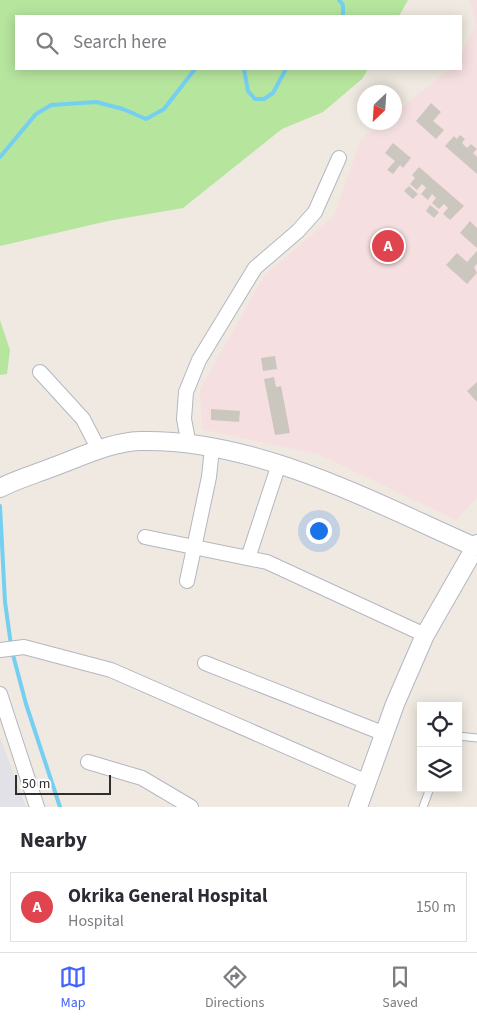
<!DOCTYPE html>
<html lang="en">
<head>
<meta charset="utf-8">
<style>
	body { margin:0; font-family:"Source Sans 3",sans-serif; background:#f7f7f7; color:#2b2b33 }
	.controls { position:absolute; right:15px; bottom:15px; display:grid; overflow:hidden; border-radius:0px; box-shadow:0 2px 12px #0003 }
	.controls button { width:45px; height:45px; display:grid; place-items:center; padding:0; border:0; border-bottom:1px solid #e1e1e2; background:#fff; color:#2b2b33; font:25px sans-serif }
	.compass { position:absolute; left:357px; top:85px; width:45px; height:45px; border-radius:50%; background:#fff; box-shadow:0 2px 12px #0003; rotate:205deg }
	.scale { position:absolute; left:15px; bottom:12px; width:96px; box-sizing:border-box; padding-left:5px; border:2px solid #2e2e2e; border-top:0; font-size:14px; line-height:18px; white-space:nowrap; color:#2e2e2e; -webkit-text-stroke:4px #fff; paint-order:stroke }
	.you { position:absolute; left:318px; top:530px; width:18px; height:18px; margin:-12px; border:4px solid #fff; border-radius:50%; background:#1a73e8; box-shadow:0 0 0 8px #1a73e833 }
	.badge { display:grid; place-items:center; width:32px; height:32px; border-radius:50%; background:#4264fb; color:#fff; font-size:16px; font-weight:700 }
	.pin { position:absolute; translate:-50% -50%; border:2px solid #fff; box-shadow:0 1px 5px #0006 }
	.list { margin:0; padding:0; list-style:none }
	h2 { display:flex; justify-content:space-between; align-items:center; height:65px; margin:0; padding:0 20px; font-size:21px }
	h2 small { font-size:16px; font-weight:400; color:#7c7c81 }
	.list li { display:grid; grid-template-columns:32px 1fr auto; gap:15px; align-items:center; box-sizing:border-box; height:70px; margin:0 10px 10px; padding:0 10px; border:1px solid #e1e1e2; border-radius:0px }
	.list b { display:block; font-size:19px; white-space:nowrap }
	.list p { margin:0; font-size:16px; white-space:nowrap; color:#7c7c81 }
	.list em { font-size:16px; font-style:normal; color:#7c7c81 }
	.icon { flex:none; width:28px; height:28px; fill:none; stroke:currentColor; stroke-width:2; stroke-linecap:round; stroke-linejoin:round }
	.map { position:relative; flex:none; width:477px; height:807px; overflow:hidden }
	.search { position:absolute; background:#fff; box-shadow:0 2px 12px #0003; left:15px; right:15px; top:15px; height:55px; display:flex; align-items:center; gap:12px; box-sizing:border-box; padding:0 18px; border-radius:0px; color:#7c7c81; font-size:19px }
	.sheet { height:145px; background:#fff }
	nav { display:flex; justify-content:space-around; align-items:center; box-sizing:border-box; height:70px; border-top:1px solid #e1e1e2; background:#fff; font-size:14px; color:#7c7c81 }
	nav a { display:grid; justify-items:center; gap:2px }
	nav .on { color:#4264fb }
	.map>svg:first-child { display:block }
	.industrial { fill:#e3e1e8 }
	.medical { fill:#f5dfe0 }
	.green { fill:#b6e59e }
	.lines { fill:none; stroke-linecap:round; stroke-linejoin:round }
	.stream { stroke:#75cff0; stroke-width:4 }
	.building { fill:#cbc7bf }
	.service-casing { stroke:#b4b7c1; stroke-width:9 }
	.minor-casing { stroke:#b4b7c1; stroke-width:16 }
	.tertiary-casing { stroke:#b4b7c1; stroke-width:20 }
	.service { stroke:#fff; stroke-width:7 }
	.minor { stroke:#fff; stroke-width:14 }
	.tertiary { stroke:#fff; stroke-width:18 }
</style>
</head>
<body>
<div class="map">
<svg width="477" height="807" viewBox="0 0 477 807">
	<rect width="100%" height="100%" fill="#efe9e1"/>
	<path class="industrial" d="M0 738 26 807H0Z"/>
	<path class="medical" d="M470 0H477V497L456 520 320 455 202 429 200 389 265 275 334 216 361 139 382 123 394 122 395 113 450 69H461V55L476 26Z"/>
	<path class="green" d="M0 0H408L399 16H16V69H368L362 79 323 112 282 129 183 208 108 221 0 246Z
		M0 320 10 350 7 374 0 375Z"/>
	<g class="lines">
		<path class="stream" d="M339 0 343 5V16
			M244 69 248 91 255 99H264L273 93 286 69
			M0 157 36 114 51 105 96 102 123 109 146 119 164 109 195 69
			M0 506 5 602 11 645
			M12 651 26 704 60 807"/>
	</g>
	<path class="building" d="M431 103 441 112 433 121 444 130 436 139 416 121Z
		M460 135 465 139 462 143 467 148 471 144 477 149 473 153 477 157V174L445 146 454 136 457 139Z
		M393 143 411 158 403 168 400 165 393 174 387 170 395 161 385 153Z
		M419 167 464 206 450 220 443 214 448 208 444 204 439 209 432 203 436 198 432 194 428 200 421 194 426 188 422 184 417 190 410 184 415 178 412 175Z
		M409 186 418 194 413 199 404 191Z
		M430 205 439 212 434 218 426 211Z
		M470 221 477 228V248L460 233Z
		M477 251V264L474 267 477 273 467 284 446 265 457 253 467 262Z
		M275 356 277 369 263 371 261 358Z
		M274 377 276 387 281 386 290 433 275 435 264 379Z
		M477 382V402L467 391Z
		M211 409 240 411 239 422 211 420Z"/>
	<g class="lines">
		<defs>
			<path id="service" d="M458 736 477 738
				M423 807 430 788"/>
			<path id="minor" d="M40 372 83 419 99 450
				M189 445 184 419 186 392 199 360 255 268 298 231 315 212 339 158
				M145 537 267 562 425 635
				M248 558 279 464
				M187 581 209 477 212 448
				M0 650 24 647 111 670 367 782
				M205 663 385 734
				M0 694 37 807
				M88 762 142 778 191 807"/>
			<path id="tertiary" d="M0 488C17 479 36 474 53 467 81 457 110 442 140 441 255 438 373 502 475 547
				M358 807 395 704 425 635 477 544"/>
		</defs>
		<use href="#service" class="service-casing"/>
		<use href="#minor" class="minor-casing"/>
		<use href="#tertiary" class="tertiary-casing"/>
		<use href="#service" class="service"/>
		<use href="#minor" class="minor"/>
		<use href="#tertiary" class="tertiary"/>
	</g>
</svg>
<div class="controls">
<button><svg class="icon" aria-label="locate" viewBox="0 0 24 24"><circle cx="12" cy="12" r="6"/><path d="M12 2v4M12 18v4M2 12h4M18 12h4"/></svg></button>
<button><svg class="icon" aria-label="layers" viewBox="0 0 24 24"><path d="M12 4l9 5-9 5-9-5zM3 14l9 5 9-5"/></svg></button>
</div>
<svg class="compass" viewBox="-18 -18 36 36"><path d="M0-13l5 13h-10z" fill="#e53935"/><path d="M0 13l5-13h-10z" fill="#7c7c81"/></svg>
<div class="scale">50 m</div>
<div class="you"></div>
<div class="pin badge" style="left:388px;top:246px;background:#e0444e">A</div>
<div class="search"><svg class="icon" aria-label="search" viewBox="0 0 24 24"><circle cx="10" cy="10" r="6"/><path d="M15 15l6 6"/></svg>Search here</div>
</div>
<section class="sheet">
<h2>Nearby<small></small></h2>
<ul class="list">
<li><span class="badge" style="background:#e0444e">A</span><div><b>Okrika General Hospital</b><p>Hospital</p></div><em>150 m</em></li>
</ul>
</section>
<nav>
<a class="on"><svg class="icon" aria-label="map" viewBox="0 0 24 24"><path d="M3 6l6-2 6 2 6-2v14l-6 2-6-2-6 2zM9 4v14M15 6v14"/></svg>Map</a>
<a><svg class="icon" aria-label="directions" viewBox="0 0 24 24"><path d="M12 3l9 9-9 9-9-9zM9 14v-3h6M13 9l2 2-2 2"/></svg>Directions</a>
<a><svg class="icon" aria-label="saved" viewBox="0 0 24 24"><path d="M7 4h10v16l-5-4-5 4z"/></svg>Saved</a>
</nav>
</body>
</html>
